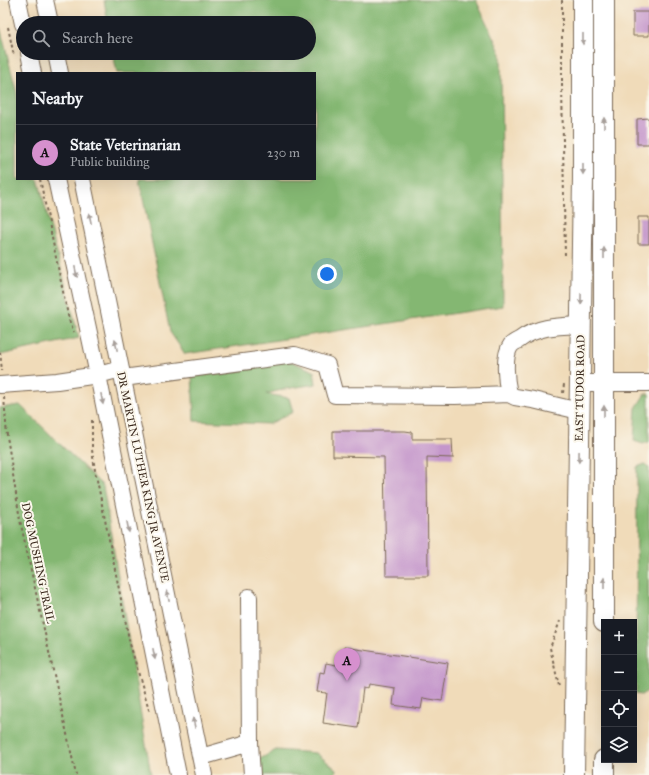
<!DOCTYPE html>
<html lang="en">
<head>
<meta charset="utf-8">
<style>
	body { margin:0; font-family:"IM FELL Great Primer",serif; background:#242831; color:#f1f3f6 }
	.controls { position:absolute; right:12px; bottom:12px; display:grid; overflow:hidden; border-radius:0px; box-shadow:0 4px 16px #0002 }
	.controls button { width:36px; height:36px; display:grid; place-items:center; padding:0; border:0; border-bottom:1px solid #363941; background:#171b24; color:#f1f3f6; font:20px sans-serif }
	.you { position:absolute; left:327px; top:274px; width:14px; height:14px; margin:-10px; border:3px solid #fff; border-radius:50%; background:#1a73e8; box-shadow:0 0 0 6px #1a73e833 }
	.badge { display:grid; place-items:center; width:26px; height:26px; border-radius:50%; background:#d690ce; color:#111; font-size:13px; font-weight:700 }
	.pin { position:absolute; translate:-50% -33px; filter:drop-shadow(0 1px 2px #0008) }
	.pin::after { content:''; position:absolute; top:21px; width:14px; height:12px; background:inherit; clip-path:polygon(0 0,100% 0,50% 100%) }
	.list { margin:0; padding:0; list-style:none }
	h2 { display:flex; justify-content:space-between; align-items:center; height:52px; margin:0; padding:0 16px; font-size:17px }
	h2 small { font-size:13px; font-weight:400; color:#9ea1a6 }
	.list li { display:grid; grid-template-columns:26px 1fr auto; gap:12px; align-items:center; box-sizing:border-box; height:56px; padding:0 16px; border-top:1px solid #363941 }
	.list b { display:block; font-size:15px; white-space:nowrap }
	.list p { margin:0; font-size:13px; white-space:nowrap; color:#9ea1a6 }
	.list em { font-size:13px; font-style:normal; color:#9ea1a6 }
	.icon { flex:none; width:22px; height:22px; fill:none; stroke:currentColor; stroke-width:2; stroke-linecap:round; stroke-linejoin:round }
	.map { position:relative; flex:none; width:649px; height:775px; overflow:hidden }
	.search { position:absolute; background:#171b24; box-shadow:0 4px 16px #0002; left:16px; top:16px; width:300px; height:44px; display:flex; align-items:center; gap:10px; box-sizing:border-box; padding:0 14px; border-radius:22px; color:#9ea1a6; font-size:15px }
	.panel { position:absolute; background:#171b24; box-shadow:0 4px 16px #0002; left:16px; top:72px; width:300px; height:108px; border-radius:0px }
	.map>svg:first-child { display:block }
	.forest { fill:#84b772; stroke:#607048 }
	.building { fill:#c496cb }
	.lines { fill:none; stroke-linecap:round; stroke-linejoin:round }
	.minor-casing { stroke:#7a6854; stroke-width:18 }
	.major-casing { stroke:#7a6854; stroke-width:22 }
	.path { stroke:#7a6854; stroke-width:2; stroke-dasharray:3 3; stroke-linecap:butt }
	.minor { stroke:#fff; stroke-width:16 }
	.major { stroke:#fff; stroke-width:20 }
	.oneway { fill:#a79f9a }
	.labels { text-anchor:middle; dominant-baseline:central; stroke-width:4; stroke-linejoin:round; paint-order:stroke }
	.street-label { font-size:11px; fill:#3b2a1e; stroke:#fbf7ec }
</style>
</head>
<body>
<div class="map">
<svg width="649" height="775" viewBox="0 0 649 775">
	<rect width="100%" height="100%" fill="#fbf7ec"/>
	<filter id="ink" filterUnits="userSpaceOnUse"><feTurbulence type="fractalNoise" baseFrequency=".025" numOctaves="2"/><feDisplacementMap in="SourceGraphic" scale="8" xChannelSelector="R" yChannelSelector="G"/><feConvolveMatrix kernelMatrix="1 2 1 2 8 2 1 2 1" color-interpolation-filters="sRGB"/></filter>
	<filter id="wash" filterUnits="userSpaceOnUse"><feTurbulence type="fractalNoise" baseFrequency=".012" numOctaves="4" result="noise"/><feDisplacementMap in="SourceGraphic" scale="16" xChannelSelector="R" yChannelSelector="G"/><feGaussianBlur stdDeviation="0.9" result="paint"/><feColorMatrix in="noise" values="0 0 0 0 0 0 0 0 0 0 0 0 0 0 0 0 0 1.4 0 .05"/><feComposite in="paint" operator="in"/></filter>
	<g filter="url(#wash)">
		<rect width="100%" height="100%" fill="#f0dbb9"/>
		<path class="forest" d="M104 0H476L501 54 503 306 185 354 170 332 139 179H315V73H117L113 53H309V23H108Z
			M0 27 17 94V179H38L79 338 0 355Z
			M287 360 314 371 316 384 285 389 266 394 289 398 293 412 269 424 194 421 192 374Z
			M645 394H649V442L643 444 634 441 636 408Z
			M20 405 103 486 151 775H0V408Z
			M645 464 649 468V551L648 553 649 690 641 695 636 694 637 467Z
			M276 750 316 753 336 769 335 775H260L258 760Z"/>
		<g id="blocks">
			<path class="building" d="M633 12H649V36H633Z
				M649 118V144H637V119Z
				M638 217H649V244H638Z
				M333 431H405L412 432V439H452L453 458 427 457 428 576H386L384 457 333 456Z
				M344 647 448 663 442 701 423 698 421 709 393 705 395 688 369 684 368 689 363 688 358 728 323 723 327 693 317 692 320 672 324 673 326 663 336 665 337 658 342 659Z"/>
		</g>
	</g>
	<g filter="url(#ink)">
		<use href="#blocks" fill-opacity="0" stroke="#7a6854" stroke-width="1"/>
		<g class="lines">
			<defs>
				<path id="minor" d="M18 0 23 24
					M45 0 50 23
					M29 53 33 73
					M56 53 60 73
					M56 179 98 375 178 775
					M82 179 204 775
					M123 378 295 355 327 365 335 395 455 396 509 394
					M580 383H649
					M0 385 57 381 98 375 121 369
					M579 411 533 400 515 397 509 394C506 381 503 356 511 345 513 343 517 341 519 340 537 326 559 326 581 325
					M250 743 252 775
					M201 757 250 743 249 597"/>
				<path id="major" d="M604 622V0
					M604 760V775
					M574 775 583 178V0"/>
			</defs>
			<use href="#minor" class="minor-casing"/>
			<use href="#major" class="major-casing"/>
			<path class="path" d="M562 0V85L565 257
				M8 27 14 56
				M40 179 61 282 69 320 74 332
				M0 352 2 371
				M563 393 564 384
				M4 397 7 436 20 520 76 775
				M92 420V450L95 470 130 644 150 713
				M559 686 550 648 560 621"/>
			<use href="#minor" class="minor"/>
			<use href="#major" class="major"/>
		</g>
		<defs><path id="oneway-solid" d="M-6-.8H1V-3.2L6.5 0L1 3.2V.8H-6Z"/></defs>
		<g class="oneway">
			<use href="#oneway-solid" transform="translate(583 39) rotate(90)"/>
			<use href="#oneway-solid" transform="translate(604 123) rotate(-90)"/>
			<use href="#oneway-solid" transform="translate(583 169) rotate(90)"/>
			<use href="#oneway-solid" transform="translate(90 218) rotate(-102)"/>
			<use href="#oneway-solid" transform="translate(604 253) rotate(-90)"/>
			<use href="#oneway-solid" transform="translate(76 272) rotate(78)"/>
			<use href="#oneway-solid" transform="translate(581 299) rotate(91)"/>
			<use href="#oneway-solid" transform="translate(116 345) rotate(-102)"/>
			<use href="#oneway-solid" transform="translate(102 399) rotate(79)"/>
			<use href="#oneway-solid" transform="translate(604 411) rotate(-90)"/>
			<use href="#oneway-solid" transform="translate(579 457) rotate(91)"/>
			<use href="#oneway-solid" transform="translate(128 527) rotate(79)"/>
			<use href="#oneway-solid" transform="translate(604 583) rotate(-90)"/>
			<use href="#oneway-solid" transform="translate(168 596) rotate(-102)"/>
			<use href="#oneway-solid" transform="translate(154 654) rotate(79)"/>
			<use href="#oneway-solid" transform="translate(194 723) rotate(-102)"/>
		</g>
	</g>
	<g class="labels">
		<g class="street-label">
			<text transform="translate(580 388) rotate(-89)">EAST TUDOR ROAD</text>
			<text transform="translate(143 477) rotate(78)">DR MARTIN LUTHER KING JR AVENUE</text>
			<text transform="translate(38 563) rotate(78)">DOG MUSHING TRAIL</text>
		</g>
	</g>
</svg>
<div class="controls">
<button>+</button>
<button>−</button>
<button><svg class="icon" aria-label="locate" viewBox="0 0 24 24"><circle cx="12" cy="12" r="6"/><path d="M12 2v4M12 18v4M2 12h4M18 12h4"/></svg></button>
<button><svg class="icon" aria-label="layers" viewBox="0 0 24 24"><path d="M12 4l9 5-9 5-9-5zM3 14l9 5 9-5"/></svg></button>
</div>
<div class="you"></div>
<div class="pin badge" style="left:347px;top:681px">A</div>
<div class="search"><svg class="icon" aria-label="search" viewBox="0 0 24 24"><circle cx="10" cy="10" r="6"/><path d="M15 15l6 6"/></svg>Search here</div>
<section class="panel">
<h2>Nearby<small></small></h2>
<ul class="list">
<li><span class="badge">A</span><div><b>State Veterinarian</b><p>Public building</p></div><em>230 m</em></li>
</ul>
</section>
</div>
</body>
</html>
